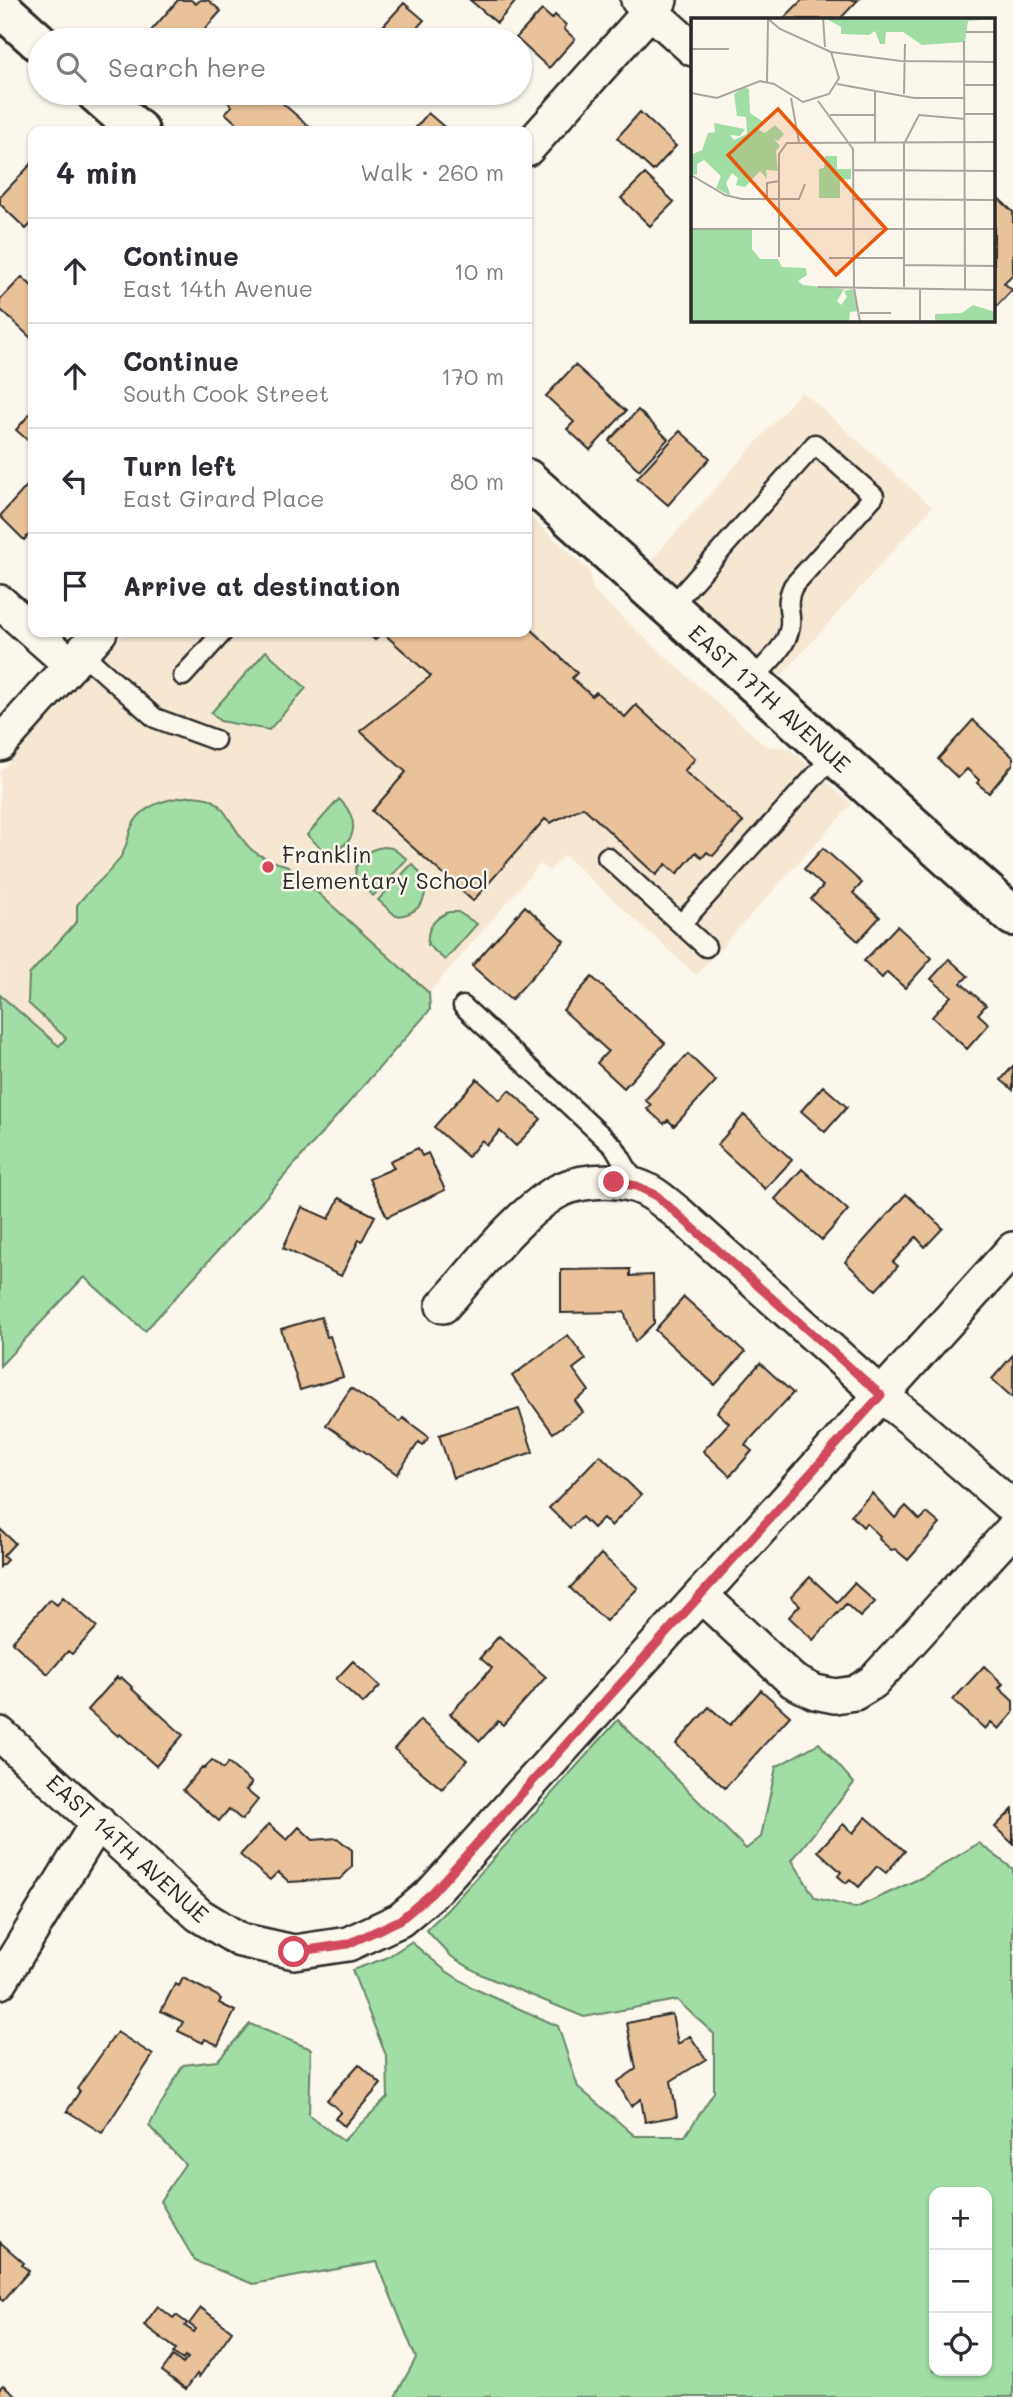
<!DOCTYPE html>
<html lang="en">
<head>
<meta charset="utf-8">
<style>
	body { margin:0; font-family:Mali,sans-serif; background:#f7f7f7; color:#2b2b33 }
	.controls { position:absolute; right:21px; bottom:21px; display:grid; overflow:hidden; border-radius:14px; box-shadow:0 2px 5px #0004 }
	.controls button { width:63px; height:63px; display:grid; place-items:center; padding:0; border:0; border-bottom:2px solid #e1e1e2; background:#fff; color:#2b2b33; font:35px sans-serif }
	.stop { position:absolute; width:21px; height:21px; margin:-16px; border:5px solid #d1495b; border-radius:50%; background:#fff }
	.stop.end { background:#d1495b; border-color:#fff; box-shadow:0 2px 7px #0008 }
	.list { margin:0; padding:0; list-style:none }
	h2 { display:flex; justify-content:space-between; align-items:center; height:91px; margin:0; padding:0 28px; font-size:30px }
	h2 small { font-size:23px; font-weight:400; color:#7c7c81 }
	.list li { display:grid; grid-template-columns:46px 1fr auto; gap:21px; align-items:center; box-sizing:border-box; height:105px; padding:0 28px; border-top:2px solid #e1e1e2 }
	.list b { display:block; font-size:26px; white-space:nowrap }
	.list p { margin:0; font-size:23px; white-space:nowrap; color:#7c7c81 }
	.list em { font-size:23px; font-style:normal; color:#7c7c81 }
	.icon { flex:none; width:38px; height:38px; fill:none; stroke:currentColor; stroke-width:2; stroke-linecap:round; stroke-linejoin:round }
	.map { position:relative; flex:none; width:1013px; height:2397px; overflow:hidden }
	.search { position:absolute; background:#fff; box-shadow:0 2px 5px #0004; left:28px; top:28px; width:504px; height:77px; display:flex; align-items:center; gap:18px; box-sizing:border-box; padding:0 24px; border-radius:38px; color:#7c7c81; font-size:26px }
	.panel { position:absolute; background:#fff; box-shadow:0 2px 5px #0004; left:28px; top:126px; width:504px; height:511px; border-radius:14px }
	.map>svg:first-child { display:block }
	.built { fill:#f6e7d3 }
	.green { fill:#a0dea6; stroke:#668468; stroke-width:2; fill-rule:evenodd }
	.building { fill:#eac29a; stroke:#2b2b2b; stroke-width:2 }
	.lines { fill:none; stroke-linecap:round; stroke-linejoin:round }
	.service-casing { stroke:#2b2b2b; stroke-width:23 }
	.minor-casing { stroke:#2b2b2b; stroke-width:38 }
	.tertiary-casing { stroke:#2b2b2b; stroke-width:44 }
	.service { stroke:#fbf7ec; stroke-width:18 }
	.minor { stroke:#fbf7ec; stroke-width:33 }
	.tertiary { stroke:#fbf7ec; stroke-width:38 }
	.route { stroke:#d1495b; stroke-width:9 }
	.poi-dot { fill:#d1495b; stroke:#fbf7ec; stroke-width:2.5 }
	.labels { text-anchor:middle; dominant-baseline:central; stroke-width:5; stroke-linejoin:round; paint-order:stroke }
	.street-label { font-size:23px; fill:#2b2b2b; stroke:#fbf7ec }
	.poi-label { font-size:23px; fill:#2b2b2b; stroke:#fbf7ec; text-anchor:start }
	.inset-road { fill:none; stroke:#a8a59f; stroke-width:2 }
	.view { fill:#e8590c; fill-opacity:0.15; stroke:#e8590c; stroke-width:3.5 }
	.inset-edge { fill:none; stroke:#2b2b2b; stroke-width:3.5 }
</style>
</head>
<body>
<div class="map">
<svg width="1013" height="2397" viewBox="0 0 1013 2397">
	<rect width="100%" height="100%" fill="#fbf7ec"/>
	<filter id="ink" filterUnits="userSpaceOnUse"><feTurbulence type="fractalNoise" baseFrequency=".0143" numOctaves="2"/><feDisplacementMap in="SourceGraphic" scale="14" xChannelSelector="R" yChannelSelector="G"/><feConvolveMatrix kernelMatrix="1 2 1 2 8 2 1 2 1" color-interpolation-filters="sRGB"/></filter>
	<g filter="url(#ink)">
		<path class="built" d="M802 391 932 507 776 682 646 566Z
			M527 514 589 570 593 589 596 594 762 743 769 747H785L792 751 852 804 696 975 564 855 549 871 540 864 429 993 430 1010 251 1214 0 995V772L126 632H527Z"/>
		<path class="green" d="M266 651 306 688 269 730 220 721 211 713Z
			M193 796C198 797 205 797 210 799 226 805 237 838 252 850 263 859 275 862 288 866L429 993 430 1010 251 1214 145 1331 84 1277 0 1366V995L59 1046 66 1038 28 1003 29 975 77 921V905C89 889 106 877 118 861 127 850 127 838 132 826 143 803 171 798 193 796Z
			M339 799C361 819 358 848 325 852L307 835Z
			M384 847 392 848 407 859 373 896 356 880C352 861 366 849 384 847Z
			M412 864C434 884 428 914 396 916L378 900Z
			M449 912H458L477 924 445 960 428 945C426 928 434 918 449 912Z
			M618 1720 746 1849 761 1837 776 1767 819 1743 854 1783 792 1860 815 1898 856 1908 925 1876 979 1843 1013 1869V2397H395L416 2358 377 2262 253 2284 195 2261 160 2201 185 2164 149 2126 183 2065 217 2061 250 2024 311 2049 309 2115 343 2141 388 2097 387 2058 352 1970 386 1958 411 1942 446 1971 473 1988 558 2026 578 2087 635 2136H685L714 2092V2034L677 2000 584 2017 482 1975 452 1957 426 1930 448 1909ZM934 2192H987V2371H934Z"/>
		<path class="building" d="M178 0H191L196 4 200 0H208L221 11 195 40H143Z
			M470 0H517L497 23Z
			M802 0H858L840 19H783Z
			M404 3 424 20 406 40H402L384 25Z
			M542 10 552 19 555 15 566 25 564 29 575 39 549 68 516 38Z
			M218 93H271L312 129 310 131H245L225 113 232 106Z
			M640 112 676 146 653 171 617 138Z
			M428 113 449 131H413Z
			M33 162V222L26 229 0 204V197Z
			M645 174 674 202 650 226 621 198Z
			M994 194 1013 212V274L1004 283 1012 290 994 309Z
			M22 277 33 287V340L0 309V300Z
			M575 365 626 411 590 450 567 429 574 422 546 396Z
			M33 410V445L16 430Z
			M638 410 668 439 639 470 609 441Z
			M680 431 710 458 668 505 637 478Z
			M33 479V530L24 540 0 516Z
			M527 625 577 673 572 678 592 696 596 692 625 717 636 705 695 759 684 771 743 822 713 856 707 852 702 858 696 852 677 874 666 864 656 875 583 807 550 823 545 819 473 901 372 811 406 772 360 731 431 676 382 632 375 640 366 632H527Z
			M973 720 1013 757V764L989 793 977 783 979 780 967 769 958 778 938 759Z
			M823 848 862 883 853 893 880 917 858 941 811 899 823 886 804 869Z
			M525 906 564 941 511 1000 472 966Z
			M897 926 932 958 905 988 887 972 882 978 864 961Z
			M949 959 968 976 961 983 986 1005 978 1014 989 1024 967 1049 932 1017 951 996 931 979Z
			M592 977 665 1043 624 1088 597 1063 608 1051 563 1010Z
			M688 1054 716 1081 674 1126 668 1120 664 1124 647 1109 651 1105 645 1100Z
			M1013 1066V1090L1001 1080Z
			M477 1079 500 1100 509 1090 541 1119 516 1146 500 1131 487 1145 482 1140 468 1157 434 1127Z
			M823 1086 847 1107 825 1132 801 1111Z
			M744 1115 792 1160 765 1189 717 1145Z
			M418 1148 422 1156 428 1153 445 1190 387 1217 369 1179 394 1168 390 1161Z
			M802 1169 848 1210 822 1240 775 1199Z
			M906 1194 943 1228 925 1247 916 1237 893 1262 898 1266 876 1290 845 1262Z
			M339 1198 375 1216 362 1241 359 1240 341 1276 283 1248 302 1207 329 1219Z
			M630 1269V1276L653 1275 654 1323 635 1342 624 1312 561 1313V1270Z
			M684 1297 745 1352 715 1385 655 1330Z
			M321 1317 327 1337 330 1336 343 1377 300 1390 281 1329Z
			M568 1335 586 1359 573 1369 589 1391 575 1401 583 1412 553 1433 512 1376Z
			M1013 1355V1398L992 1379Z
			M760 1363 793 1393 745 1445 752 1451 730 1476 703 1451 729 1423 717 1412Z
			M351 1388 400 1422 403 1418 429 1437 423 1445 419 1442 397 1474 326 1425Z
			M519 1409 533 1452 453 1478 439 1435Z
			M600 1455 641 1495 611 1526 603 1518 593 1528 582 1517 570 1528 549 1508Z
			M872 1493 895 1518 906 1506 920 1520 927 1513 940 1524 908 1560 895 1549 891 1550 879 1539 880 1536 866 1523 863 1527 851 1515Z
			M0 1529 15 1543 3 1556 7 1560 0 1567Z
			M601 1554 638 1588 606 1621 570 1588Z
			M810 1577 837 1602 854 1583 875 1602 860 1617 846 1604 813 1640 789 1617 800 1605 791 1597Z
			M63 1597 97 1627 72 1654 68 1651 48 1674 12 1642 50 1599 57 1605Z
			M499 1636 546 1677 503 1725 498 1721 480 1741 450 1714 492 1668 480 1658Z
			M353 1661 380 1686 363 1704 336 1679Z
			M984 1666 1003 1684 999 1688 1013 1701V1713L999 1729 991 1722 985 1729 953 1700Z
			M117 1677 119 1679 121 1677 133 1688 132 1689 183 1735 156 1766 120 1734 118 1736 88 1710Z
			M761 1690 790 1716 725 1788 676 1744 709 1707 730 1725Z
			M420 1720 467 1760 442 1789 394 1749Z
			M212 1760 223 1769 228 1763 252 1783 246 1790 258 1800 242 1820 229 1809 219 1821 183 1790 202 1767 204 1769Z
			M1013 1809V1844L995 1827Z
			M866 1817 905 1851 886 1873 877 1866 859 1887 850 1879 846 1883 838 1876 841 1872 818 1851 843 1824 853 1833Z
			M269 1824 287 1840 299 1827 313 1840 337 1838 352 1850V1867L340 1879 289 1882 278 1872 270 1880 240 1855Z
			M183 1978 216 1995 221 1999 219 2003 235 2011 218 2045 205 2039 203 2043 178 2031 183 2022 161 2011 175 1984 179 1986Z
			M672 2014 678 2044 690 2036 706 2059 671 2081 677 2116 645 2122 641 2099 631 2106 617 2082 636 2069 627 2023Z
			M117 2032 153 2055 102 2133 67 2111 80 2091 77 2089Z
			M359 2064 381 2084 344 2126 335 2118 341 2112 327 2100Z
			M0 2242 24 2263 22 2265 29 2271 3 2301 0 2299Z
			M158 2306 173 2318 176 2315 187 2323 185 2326 194 2332 196 2329 189 2324 201 2308 232 2331 199 2377 197 2374 186 2389 162 2371 173 2356 183 2364 188 2358 185 2356 183 2360 173 2353 176 2349 144 2325Z
			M3 2385 18 2397H0V2388Z"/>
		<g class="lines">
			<defs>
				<path id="service" d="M670 608 815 444 874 496 793 586C783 607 794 614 789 631 784 650 763 667 751 681
					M82 653 155 718 215 740
					M183 676 223 632
					M607 857 706 947
					M681 924 834 755
					M463 1006 615 1148 637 1186"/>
				<path id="minor" d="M638 0 693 49
					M527 149 660 0
					M0 602 71 665
					M0 744 100 632
					M443 1306C476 1270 512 1220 553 1194 575 1180 612 1178 637 1186 653 1191 665 1203 678 1213L881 1395 916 1423 1013 1508
					M702 1596 793 1681 815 1692 835 1696 855 1693 873 1682 1013 1529
					M0 1734 199 1915 240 1940 294 1952 348 1944 400 1920 432 1893 1013 1249
					M0 1982 98 1822"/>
				<path id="tertiary" d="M0 7 40 43
					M96 93 139 131
					M527 479 1013 916"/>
			</defs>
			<use href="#service" class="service-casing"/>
			<use href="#minor" class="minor-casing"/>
			<use href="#tertiary" class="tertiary-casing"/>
			<use href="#service" class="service"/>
			<use href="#minor" class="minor"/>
			<use href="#tertiary" class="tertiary"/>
		</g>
	</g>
	<g class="lines" filter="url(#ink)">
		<path class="route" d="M294 1952 348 1944 400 1920 432 1893 881 1395 657 1196 637 1186 614 1182"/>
	</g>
	<circle class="poi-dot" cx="268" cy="867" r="7"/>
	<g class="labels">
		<g class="street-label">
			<text transform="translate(770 698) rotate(42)">EAST 17TH AVENUE</text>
			<text transform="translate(128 1848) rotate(42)">EAST 14TH AVENUE</text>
		</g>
		<g class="poi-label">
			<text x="282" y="854">Franklin<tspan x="282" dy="26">Elementary School</tspan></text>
		</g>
	</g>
	<g transform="translate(691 18)">
		<rect width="304" height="304" fill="#fbf7ec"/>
		<path d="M134 0H304L305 1 277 3 274 24 231 27 212 14H195L194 26H189L184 13 178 17 150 16V9ZM53 69 58 71 59 95 71 103 68 112 74 115 84 107 93 116 87 123 82 120 89 128 85 133 87 153 75 152 76 161 69 153 54 169 45 167 47 160 41 155 35 165 40 178 25 170 30 158 13 142 6 146V157L0 156V137L11 132 17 115 24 114 23 105 54 111 49 118 39 117 43 122 56 116 55 99 46 98 43 76ZM134 138H146V151H160V161L149 162V180H128V151L133 150ZM0 212H61V231L69 241H87L91 249 115 250 116 257 107 263 112 267 153 271 146 283 150 287 156 279 153 273 162 271 167 293 159 294 158 304H0ZM282 287 304 294V304H244V296L271 295Z" fill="#a0dea6"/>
		<path class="inset-road" d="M132 0 134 29M275 14H305M273 23 274 272M1 31H38M140 34 210 43 305 44M0 38 1 0M76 64 77 2M146 66 223 80H274M274 67H304M0 75 26 80 69 63 83 66 112 84 138 76 148 60 140 34 89 11 76 0M213 76 214 26M100 80 108 124M127 83 162 131 163 270 169 304M274 96H305M139 97H184M184 124V74M214 124 228 97 274 101M162 152 305 153M0 157 34 177 51 181H108L114 166M76 181V165L88 163M162 181 305 182M0 211H305M88 239V136L96 125 305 124M138 240H213M213 247 305 248M127 269 305 272M213 269V124M169 295H200M229 304V272"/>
		<path class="view" d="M87 91 195 211 145 257 37 137Z"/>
		<rect width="304" height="304" class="inset-edge"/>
	</g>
</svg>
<div class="controls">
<button>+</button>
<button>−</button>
<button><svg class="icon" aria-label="locate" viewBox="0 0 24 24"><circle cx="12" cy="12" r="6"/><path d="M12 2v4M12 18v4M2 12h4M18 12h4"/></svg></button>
</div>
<div class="stop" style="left:294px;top:1952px"></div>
<div class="stop end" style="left:614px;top:1182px"></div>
<div class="search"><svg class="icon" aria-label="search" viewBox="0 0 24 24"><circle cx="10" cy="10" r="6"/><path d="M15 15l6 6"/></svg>Search here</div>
<section class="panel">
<h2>4 min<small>Walk · 260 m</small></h2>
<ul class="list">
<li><svg class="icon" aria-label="ahead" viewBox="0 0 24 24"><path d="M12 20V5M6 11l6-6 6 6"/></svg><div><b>Continue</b><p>East 14th Avenue</p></div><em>10 m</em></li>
<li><svg class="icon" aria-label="ahead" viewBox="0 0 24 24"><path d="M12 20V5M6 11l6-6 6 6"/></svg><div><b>Continue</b><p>South Cook Street</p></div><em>170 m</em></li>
<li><svg class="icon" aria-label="left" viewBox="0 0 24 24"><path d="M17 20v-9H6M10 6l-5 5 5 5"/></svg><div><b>Turn left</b><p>East Girard Place</p></div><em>80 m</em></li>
<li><svg class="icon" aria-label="arrive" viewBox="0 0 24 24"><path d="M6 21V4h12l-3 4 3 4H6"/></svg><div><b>Arrive at destination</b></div></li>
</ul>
</section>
</div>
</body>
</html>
